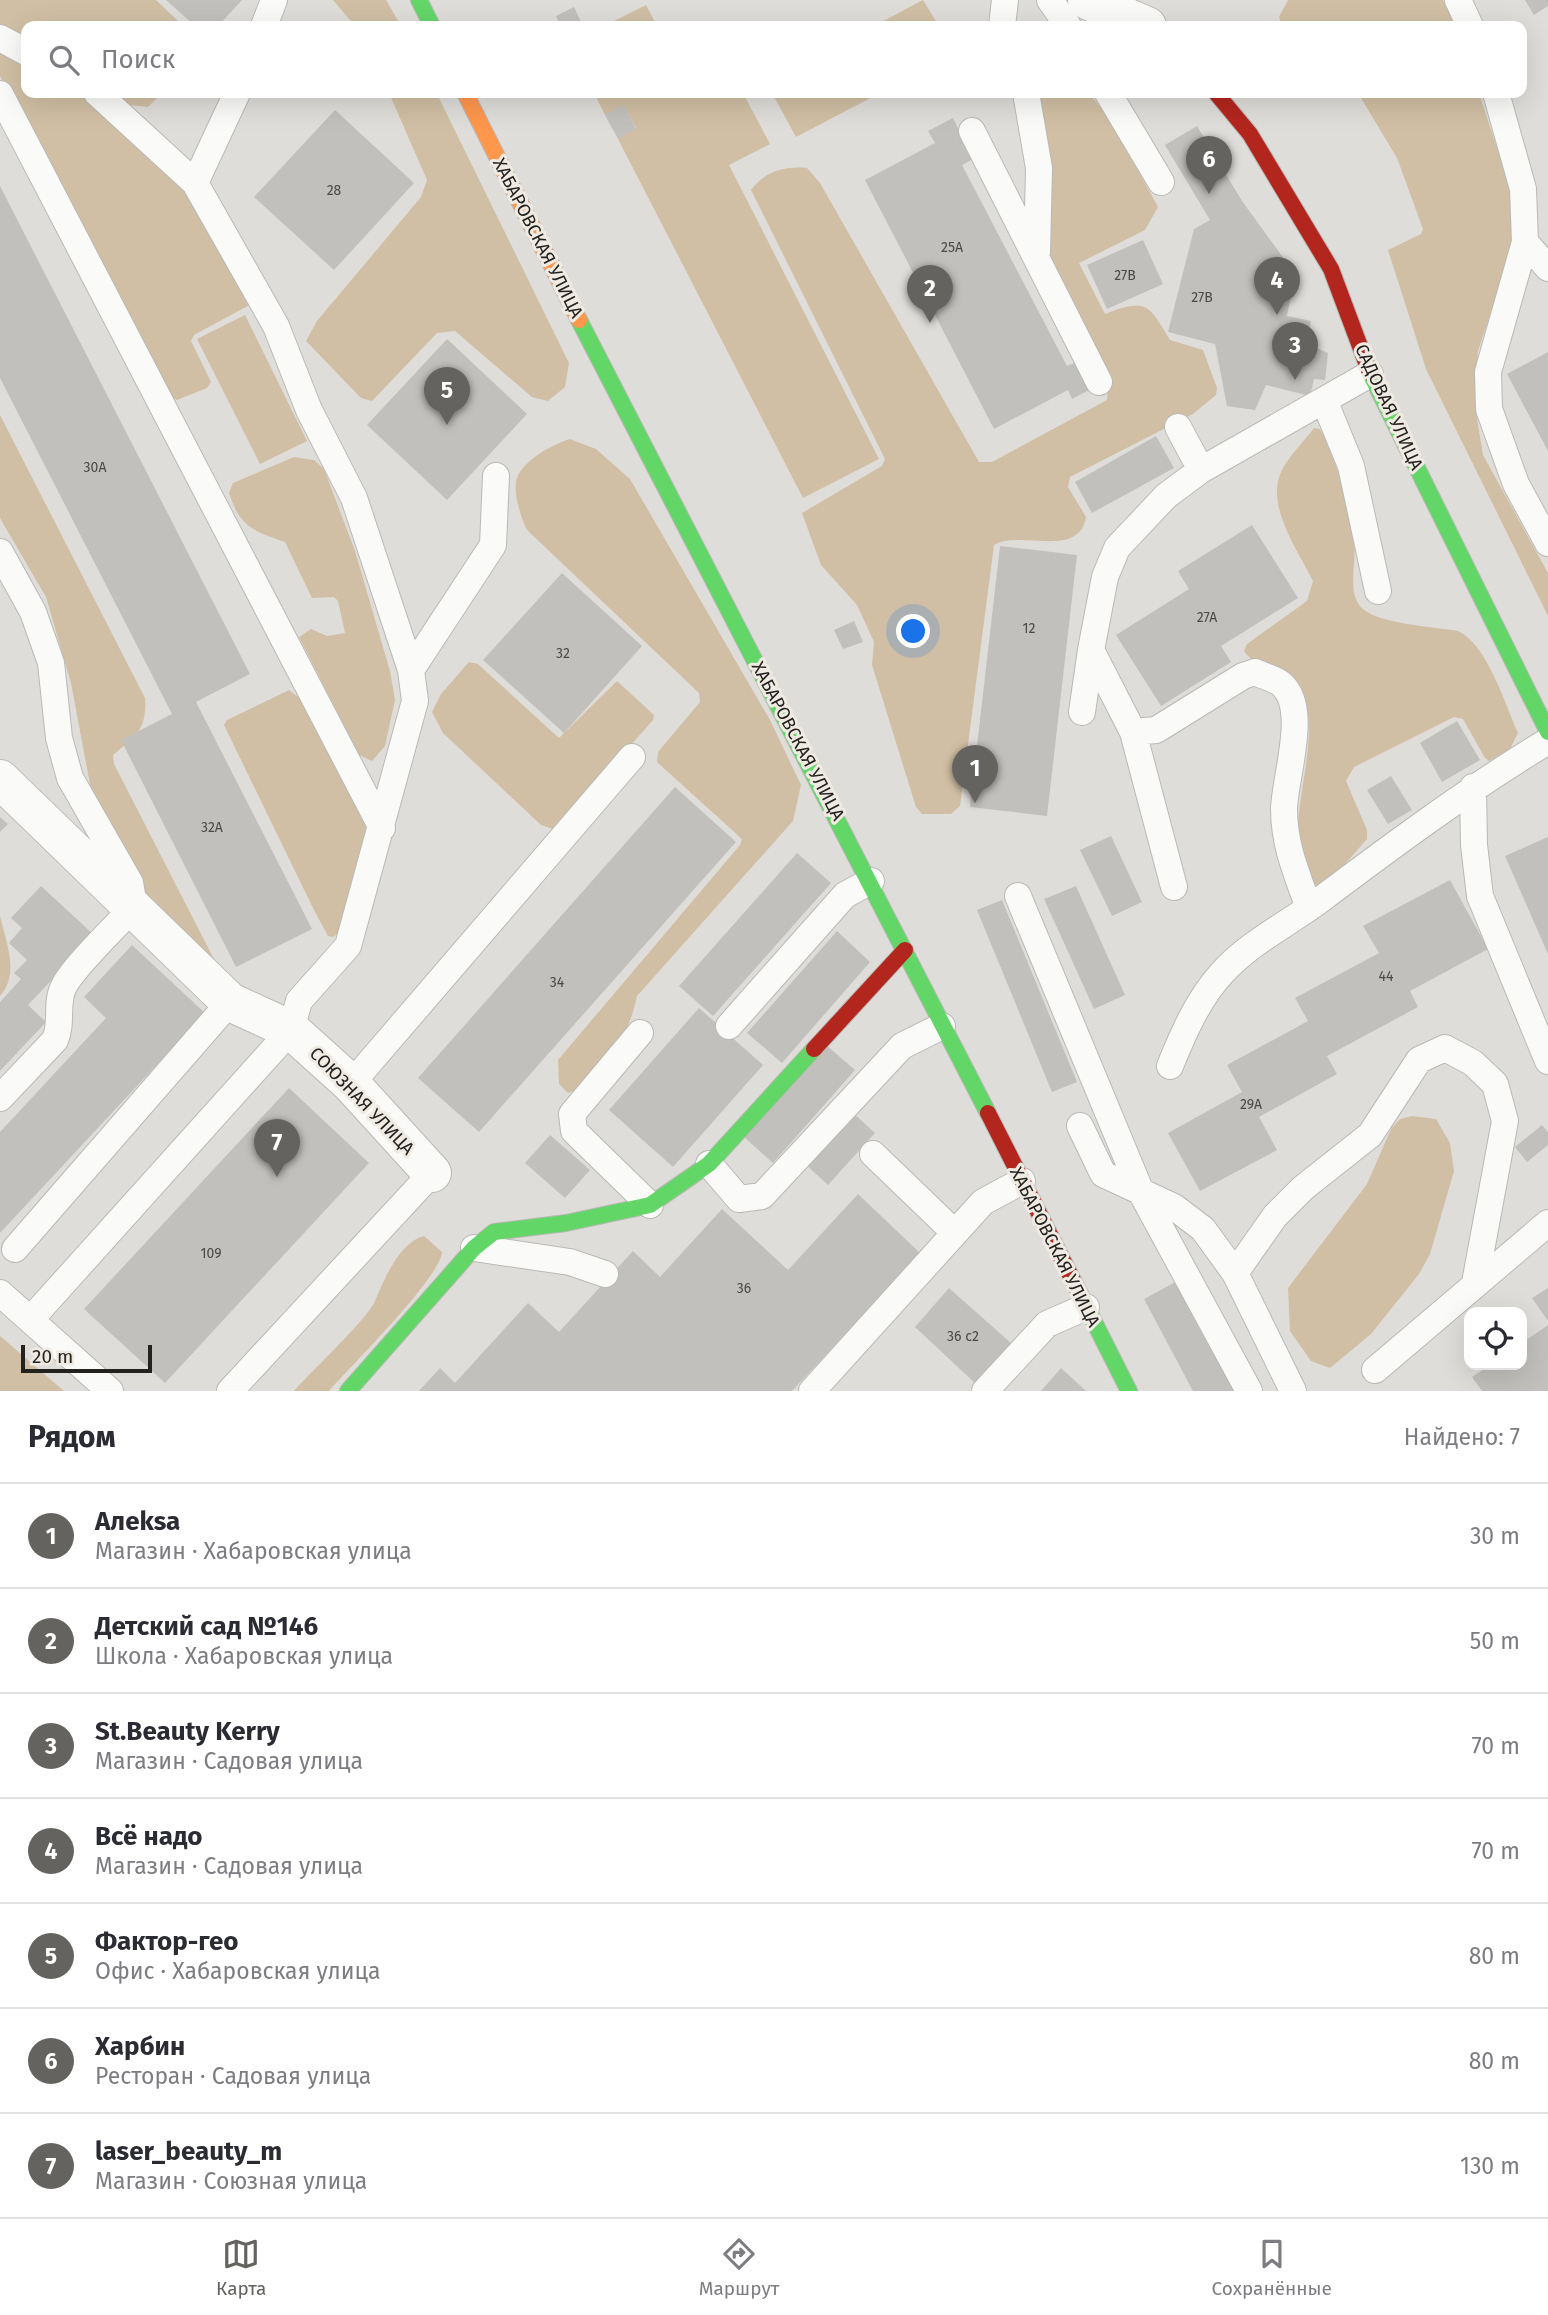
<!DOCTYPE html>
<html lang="ru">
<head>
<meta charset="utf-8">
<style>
	body { margin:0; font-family:"Fira Sans",sans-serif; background:#f2f2f3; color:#2b2b33 }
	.controls { position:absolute; right:21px; bottom:21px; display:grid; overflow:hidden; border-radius:14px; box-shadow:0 7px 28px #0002 }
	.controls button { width:63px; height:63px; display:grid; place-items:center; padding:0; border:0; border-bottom:2px solid #e1e1e2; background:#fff; color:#2b2b33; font:35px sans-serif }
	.scale { position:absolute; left:21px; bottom:18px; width:131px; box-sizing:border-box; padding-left:7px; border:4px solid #24221f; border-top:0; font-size:19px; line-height:24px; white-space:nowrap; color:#24221f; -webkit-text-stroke:5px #efebe3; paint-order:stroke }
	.you { position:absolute; left:914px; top:632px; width:24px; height:24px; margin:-18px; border:5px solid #fff; border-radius:50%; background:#1a73e8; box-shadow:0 0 0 10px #1a73e833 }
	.badge { display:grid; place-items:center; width:46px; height:46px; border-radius:50%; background:#656360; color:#fff; font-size:23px; font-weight:700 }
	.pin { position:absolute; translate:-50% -58px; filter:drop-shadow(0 2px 4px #0008) }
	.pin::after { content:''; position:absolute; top:37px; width:24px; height:21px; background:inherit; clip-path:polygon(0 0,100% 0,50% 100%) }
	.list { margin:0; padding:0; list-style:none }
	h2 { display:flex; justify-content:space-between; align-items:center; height:91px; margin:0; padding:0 28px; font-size:30px }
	h2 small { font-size:23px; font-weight:400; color:#7c7c81 }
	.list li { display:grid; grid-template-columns:46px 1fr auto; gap:21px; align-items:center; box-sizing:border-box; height:105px; padding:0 28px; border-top:2px solid #e1e1e2 }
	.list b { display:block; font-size:26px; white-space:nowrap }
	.list p { margin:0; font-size:23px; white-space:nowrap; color:#7c7c81 }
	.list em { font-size:23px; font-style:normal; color:#7c7c81 }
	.icon { flex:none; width:38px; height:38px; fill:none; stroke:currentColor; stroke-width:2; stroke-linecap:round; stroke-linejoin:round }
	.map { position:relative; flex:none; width:1548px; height:1391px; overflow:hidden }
	.search { position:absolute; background:#fff; box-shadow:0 7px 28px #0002; left:21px; right:21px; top:21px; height:77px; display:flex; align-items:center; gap:18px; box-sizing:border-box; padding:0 24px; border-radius:14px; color:#7c7c81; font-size:26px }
	.sheet { height:826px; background:#fff }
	nav { display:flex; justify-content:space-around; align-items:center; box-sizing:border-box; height:98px; border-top:2px solid #e1e1e2; background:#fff; font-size:19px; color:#7c7c81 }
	nav a { display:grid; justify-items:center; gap:4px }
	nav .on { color:#656360 }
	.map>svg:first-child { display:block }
	.green { fill:#d0bfa4 }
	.building { fill:#c1c0bc }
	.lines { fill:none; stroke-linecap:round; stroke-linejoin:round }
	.lane-casing { stroke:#bab9b5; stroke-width:28 }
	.street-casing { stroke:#bab9b5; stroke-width:40 }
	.fast-casing { stroke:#bab9b5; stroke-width:18 }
	.slow-casing { stroke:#bab9b5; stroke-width:18 }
	.jam-casing { stroke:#bab9b5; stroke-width:18 }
	.lane { stroke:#fafaf9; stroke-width:26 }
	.street { stroke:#fafaf9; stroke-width:38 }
	.fast { stroke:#63d668; stroke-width:16 }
	.slow { stroke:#ff974d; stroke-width:16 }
	.jam { stroke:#b3261e; stroke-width:16 }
	.labels { text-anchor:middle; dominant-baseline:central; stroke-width:6; stroke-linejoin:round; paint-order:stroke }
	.number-label { font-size:14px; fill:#4b4a46 }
	.street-label { font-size:18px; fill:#24221f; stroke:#efebe3 }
</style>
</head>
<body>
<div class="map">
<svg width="1548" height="1391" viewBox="0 0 1548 1391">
	<rect width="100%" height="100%" fill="#dfddd9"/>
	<path class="green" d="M0 0H156L183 26H26V39L0 24Z
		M333 0H386L401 26H355Z
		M923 0 939 26H874Z
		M1288 0H1443L1456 26H1282L1279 17Z
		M646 5 657 26H604Z
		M0 53 26 67V93H75L84 98 187 190 255 302 194 335 191 341 211 382 207 388 177 400 168 396 0 76Z
		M115 93H162L148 107 128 105Z
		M389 93H436L438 96 569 363 565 387 548 401 532 397 455 331 437 333 372 401 361 398 306 341 317 321 421 197 427 180Z
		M594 93H743L770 144 729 165 879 459 803 498 618 139 636 128 624 106 605 115Z
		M772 93H880L796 137Z
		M1037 93H1089L1109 118 1158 207 1145 230 1079 263 1105 314C1147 298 1148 304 1170 340L1203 350 1217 388 1216 395 1193 414 1070 477 1068 487 1086 517C1079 560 1018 529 994 545L960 806 951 814H922L916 807 872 665 874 642 857 605 821 565 802 513 882 466 885 459 751 190C765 171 785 166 807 168L820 183 979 462H992L1107 400 1109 374 1050 259Z
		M1358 93H1479L1511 191 1515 240 1478 351 1475 406 1483 455 1548 573V616L1426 369 1388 250 1421 234 1423 229 1397 158Z
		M245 315 307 441 260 464 197 339Z
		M0 415 145 698C147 730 136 735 113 755L114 764 219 969 150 901 92 795 71 683 46 597 0 518Z
		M1314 428 1320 429C1337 458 1349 509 1354 543 1357 561 1347 590 1360 606 1374 624 1436 627 1458 631 1487 644 1505 704 1518 733L1510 749 1489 761 1485 758 1463 719 1454 717 1354 767 1346 781 1367 830V839L1330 881 1319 886 1311 882C1307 869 1299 854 1298 841 1294 801 1323 724 1300 691 1286 672 1257 670 1244 651L1247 644 1307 601 1313 581C1298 550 1263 503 1283 468 1291 454 1304 441 1314 428Z
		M570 439 596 449 630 479 770 720 801 785 793 821 637 996C630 1031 605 1083 568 1093L559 1084 558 1060 740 845 742 839 657 762 658 752 700 702 699 693 527 530C521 518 514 496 516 482 519 462 553 444 570 439Z
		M294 457 314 460 324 469 355 551 390 671 395 700 385 746 372 761 359 755 299 637 311 629 327 636 345 633 338 601 334 597 312 598 285 542C253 531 240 527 229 493L233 483Z
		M469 662 478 664 559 738 617 681 654 715 653 720 560 825 553 829 541 825 443 733 432 712 441 694Z
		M289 690 301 699 368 826 339 933 333 937 328 936 314 910 224 725 227 720Z
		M0 916C6 942 20 974 0 996Z
		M1412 1116 1436 1119 1450 1143 1454 1171 1430 1254 1419 1274 1371 1334 1330 1368 1311 1361 1290 1331 1288 1288 1367 1184 1391 1129 1400 1119Z
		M424 1236 442 1252C440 1278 350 1367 329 1391H294C311 1372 365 1321 374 1303 384 1281 398 1243 424 1236Z
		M0 1336 64 1391H0Z"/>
	<path class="building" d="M166 0H242L218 26H195Z
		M1525 0H1548V6L1534 15Z
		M574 7 583 26H560L556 16Z
		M624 105 636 129 618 139 605 115Z
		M335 110 414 183 334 270 254 197Z
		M953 118 973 159 962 165 1067 366 1079 361 1093 388 1072 399 1068 390 994 429 865 180 935 143 928 131Z
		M1197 126 1242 201 1295 274 1287 316 1311 321 1307 344 1328 353 1325 380 1314 379 1310 396 1266 385 1255 410 1227 406 1215 344 1168 332 1194 229 1210 220 1165 145Z
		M0 186 250 674 196 702 312 929 236 967 121 740 172 714 0 378Z
		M1143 240 1163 284 1107 309 1087 265Z
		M447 339 527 414 447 500 367 425Z
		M1548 352V451L1507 374Z
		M1156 436 1174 468 1092 513 1075 482Z
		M1252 525 1298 598 1221 646 1231 662 1161 706 1116 635 1189 589 1178 571Z
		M1000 546 1077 555 1047 816 970 807Z
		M562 573 642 646 564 733 483 660Z
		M854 621 863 642 843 649 834 630Z
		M1457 721 1480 760 1442 782 1420 743Z
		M1391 776 1412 810 1388 824 1367 790Z
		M675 787 736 842 479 1132 418 1078Z
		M0 817 8 824 0 832Z
		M1111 836 1142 902 1112 916 1080 850Z
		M1548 837V954L1505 856Z
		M797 853 831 883 713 1016 679 986Z
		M1450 880 1488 949 1410 991 1418 1007 1327 1056 1337 1074 1259 1117 1277 1150 1200 1191 1168 1133 1242 1092 1227 1065 1308 1021 1295 998 1379 953 1363 926Z
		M41 886 94 935 28 1005 46 1022 0 1071V1002L21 979 14 973 27 960 9 943 22 928 11 918Z
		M1076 886 1125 995 1094 1009 1044 899Z
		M1002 900 1077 1082 1052 1092 977 910Z
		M837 931 870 962 782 1063 747 1033Z
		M132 945 205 1013 0 1233V1132L106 1018 84 997Z
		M699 1008 763 1065 673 1167 609 1110Z
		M825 1044 855 1070 773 1163 744 1137Z
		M289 1088 369 1163 165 1383 84 1309Z
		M852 1112 875 1133 828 1185 804 1163Z
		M1542 1125 1548 1132V1145L1527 1162 1515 1147Z
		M550 1135 590 1170 565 1198 525 1163Z
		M858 1194 920 1253 792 1391H419L440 1368 455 1383 528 1303 559 1332 633 1251 660 1277 722 1209 788 1270Z
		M1181 1279 1240 1391H1193L1144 1299Z
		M949 1288 1012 1344 976 1384 915 1327Z
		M1548 1288V1321L1532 1298Z
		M1548 1325V1391H1482L1472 1377 1490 1365H1522V1343Z
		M1061 1368 1086 1391H1041Z"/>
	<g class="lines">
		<defs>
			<path id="lane" d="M1050 0 1068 26
				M1458 0 1470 26
				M264 26 274 0
				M1002 26 1005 0
				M0 38 26 52
				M1026 93 1039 168 1037 252
				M1108 93 1161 182
				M1496 93 1523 189 1525 242 1488 372 1489 409 1516 484 1548 543
				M0 94 382 828
				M972 131 1099 382
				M195 183 237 93
				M1525 242 1548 268
				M1324 400 1351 466 1378 591
				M1178 427 1201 470
				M0 552 33 612 51 663 59 738 70 778 130 883 134 906C117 926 74 966 64 986 55 1003 63 1022 55 1040L0 1098
				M411 670 493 545 496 476
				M1082 712 1091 650
				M1133 732 1174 887
				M1473 787 1474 845 1480 896 1548 1061
				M1018 896 1141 1192 1249 1391
				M1309 908C1297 875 1284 845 1284 809 1285 775 1310 706 1280 683 1273 678 1263 676 1255 672L1243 676 1156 730 1133 732 1091 650 1105 577 1117 548 1166 496 1201 470 1370 374
				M729 1026 845 895 871 881
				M640 1033 572 1114 574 1131 650 1205
				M1170 1066C1183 1034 1198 999 1222 973 1248 944 1284 926 1316 903 1392 846 1467 790 1548 741
				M351 1084 632 757
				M1080 1126 1103 1174 1174 1207 1203 1229 1235 1273
				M873 1154 954 1232
				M709 1164 739 1199 762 1196 902 1046 942 1026
				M474 1248 570 1262 605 1274
				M15 1249 230 1002
				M0 1293 110 1391
				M31 1319 291 1030 299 1001 348 946 415 701 411 670 354 498 309 410 276 326 195 183 97 93
				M1375 1370 1548 1223
				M230 1391 432 1173
				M812 1391 983 1202 1022 1181
				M985 1391 1047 1324 1086 1307
				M1293 1391 1235 1273 1275 1216 1303 1188 1370 1135 1419 1060 1445 1048 1473 1063 1495 1084 1505 1121 1475 1283"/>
			<path id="street" d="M1087 0 1147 26
				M0 779 230 1002 291 1030 351 1084 432 1173"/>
			<path id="fast" d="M419 0 432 26
				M579 320 988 1113
				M1370 373 1548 732
				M1080 1294 1129 1391
				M348 1391 474 1248 494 1232 566 1223 650 1205 709 1164 814 1049"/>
			<path id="slow" d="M465 93 579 320"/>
			<path id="jam" d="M1216 93 1250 134 1331 269 1370 373
				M814 1049 905 950
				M988 1113 1080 1294"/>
		</defs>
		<use href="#lane" class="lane-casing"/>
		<use href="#street" class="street-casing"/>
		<use href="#fast" class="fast-casing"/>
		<use href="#slow" class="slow-casing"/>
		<use href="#jam" class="jam-casing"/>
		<use href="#lane" class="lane"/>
		<use href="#street" class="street"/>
		<use href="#fast" class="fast"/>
		<use href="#slow" class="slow"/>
		<use href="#jam" class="jam"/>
	</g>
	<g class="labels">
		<g class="number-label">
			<text x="334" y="190">28</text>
			<text x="952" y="247">25А</text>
			<text x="1125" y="275">27В</text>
			<text x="1202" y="297">27В</text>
			<text x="95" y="467">30А</text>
			<text x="1207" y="617">27А</text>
			<text x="1029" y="628">12</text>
			<text x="563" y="653">32</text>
			<text x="212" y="827">32А</text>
			<text x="1386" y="976">44</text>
			<text x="557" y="982">34</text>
			<text x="1251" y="1104">29А</text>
			<text x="211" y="1253">109</text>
			<text x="744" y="1288">36</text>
			<text x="963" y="1336">36 с2</text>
		</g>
		<g class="street-label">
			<text transform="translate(538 238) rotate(63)">ХАБАРОВСКАЯ УЛИЦА</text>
			<text transform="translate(1389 407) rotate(65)">САДОВАЯ УЛИЦА</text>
			<text transform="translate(798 741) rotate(62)">ХАБАРОВСКАЯ УЛИЦА</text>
			<text transform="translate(362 1101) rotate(46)">СОЮЗНАЯ УЛИЦА</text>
			<text transform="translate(1055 1247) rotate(63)">ХАБАРОВСКАЯ УЛИЦА</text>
		</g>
	</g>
</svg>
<div class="controls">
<button><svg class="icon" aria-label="locate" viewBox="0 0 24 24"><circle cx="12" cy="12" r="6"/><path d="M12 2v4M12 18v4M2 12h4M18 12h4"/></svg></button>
</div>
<div class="scale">20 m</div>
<div class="you"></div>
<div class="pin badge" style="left:975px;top:803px">1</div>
<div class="pin badge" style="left:930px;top:323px">2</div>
<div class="pin badge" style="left:1295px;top:380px">3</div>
<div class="pin badge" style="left:1277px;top:315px">4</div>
<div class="pin badge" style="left:447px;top:425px">5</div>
<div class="pin badge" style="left:1209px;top:194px">6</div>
<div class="pin badge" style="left:277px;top:1177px">7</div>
<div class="search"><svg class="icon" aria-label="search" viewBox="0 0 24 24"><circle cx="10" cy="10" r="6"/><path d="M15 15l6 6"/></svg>Поиск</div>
</div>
<section class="sheet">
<h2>Рядом<small>Найдено: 7</small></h2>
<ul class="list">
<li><span class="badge">1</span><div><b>Алеksa</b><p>Магазин · Хабаровская улица</p></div><em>30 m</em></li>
<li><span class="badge">2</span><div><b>Детский сад №146</b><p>Школа · Хабаровская улица</p></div><em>50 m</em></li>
<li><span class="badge">3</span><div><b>St.Beauty Kerry</b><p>Магазин · Садовая улица</p></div><em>70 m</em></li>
<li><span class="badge">4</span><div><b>Всё надо</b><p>Магазин · Садовая улица</p></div><em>70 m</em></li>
<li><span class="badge">5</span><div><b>Фактор-гео</b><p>Офис · Хабаровская улица</p></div><em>80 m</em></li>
<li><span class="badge">6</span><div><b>Харбин</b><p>Ресторан · Садовая улица</p></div><em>80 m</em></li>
<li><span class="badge">7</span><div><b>laser_beauty_m</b><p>Магазин · Союзная улица</p></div><em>130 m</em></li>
</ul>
</section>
<nav>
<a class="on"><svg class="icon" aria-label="map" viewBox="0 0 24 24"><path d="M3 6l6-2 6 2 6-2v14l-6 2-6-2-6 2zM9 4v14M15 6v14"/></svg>Карта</a>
<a><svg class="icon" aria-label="directions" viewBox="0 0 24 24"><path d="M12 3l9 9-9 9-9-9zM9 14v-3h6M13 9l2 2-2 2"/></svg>Маршрут</a>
<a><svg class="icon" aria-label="saved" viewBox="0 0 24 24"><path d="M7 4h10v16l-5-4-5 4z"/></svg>Сохранённые</a>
</nav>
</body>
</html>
